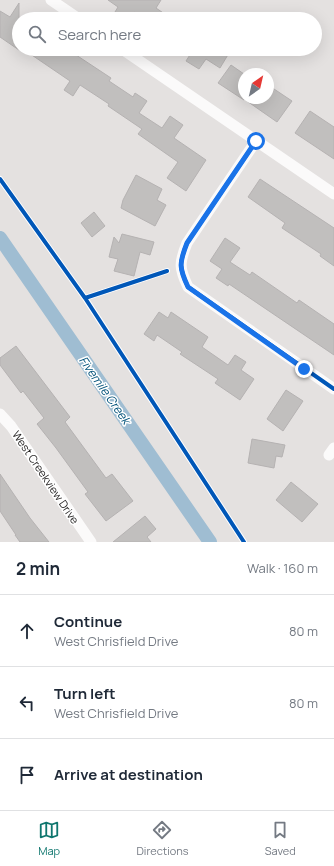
<!DOCTYPE html>
<html lang="en">
<head>
<meta charset="utf-8">
<style>
	body { margin:0; font-family:Manrope,sans-serif; background:#f6f6f7; color:#1f2937 }
	.compass { position:absolute; left:238px; top:68px; width:36px; height:36px; border-radius:50%; background:#fff; box-shadow:0 4px 16px #0002; rotate:34deg }
	.stop { position:absolute; width:12px; height:12px; margin:-9px; border:3px solid #1a73e8; border-radius:50%; background:#fff }
	.stop.end { background:#1a73e8; border-color:#fff; box-shadow:0 1px 4px #0008 }
	.list { margin:0; padding:0; list-style:none }
	h2 { display:flex; justify-content:space-between; align-items:center; height:52px; margin:0; padding:0 16px; font-size:17px }
	h2 small { font-size:13px; font-weight:400; color:#747a83 }
	.list li { display:grid; grid-template-columns:26px 1fr auto; gap:12px; align-items:center; box-sizing:border-box; height:72px; padding:0 16px; border-top:1px solid #e0e1e3 }
	.list b { display:block; font-size:15px; white-space:nowrap }
	.list p { margin:0; font-size:13px; white-space:nowrap; color:#747a83 }
	.list em { font-size:13px; font-style:normal; color:#747a83 }
	.icon { flex:none; width:22px; height:22px; fill:none; stroke:currentColor; stroke-width:2; stroke-linecap:round; stroke-linejoin:round }
	.map { position:relative; flex:none; width:334px; height:542px; overflow:hidden }
	.search { position:absolute; background:#fff; box-shadow:0 4px 16px #0002; left:12px; right:12px; top:12px; height:44px; display:flex; align-items:center; gap:10px; box-sizing:border-box; padding:0 14px; border-radius:22px; color:#747a83; font-size:15px }
	.sheet { height:268px; background:#fff }
	nav { display:flex; justify-content:space-around; align-items:center; box-sizing:border-box; height:56px; border-top:1px solid #e0e1e3; background:#fff; font-size:11px; color:#747a83 }
	nav a { display:grid; justify-items:center; gap:2px }
	nav .on { color:#0f766e }
	.map>svg:first-child { display:block }
	.lines { fill:none; stroke-linecap:round; stroke-linejoin:round }
	.canal { stroke:#9fbdd2; stroke-width:14 }
	.building { fill:#c1bfbe; stroke:#b5b2b2 }
	.street { stroke:#fbfafa; stroke-width:11 }
	.cycleway-casing { stroke:#fff; stroke-width:6 }
	.cycleway { stroke:#0057b8; stroke-width:4 }
	.route { stroke:#1a73e8; stroke-width:5 }
	.labels { text-anchor:middle; dominant-baseline:central; stroke-width:3; stroke-linejoin:round; paint-order:stroke }
	.street-label { font-size:11px; fill:#292727; stroke:#fff }
	.water-label { font-size:12px; font-style:italic; fill:#015179; stroke:#fff }
</style>
</head>
<body>
<div class="map">
<svg width="334" height="542" viewBox="0 0 334 542">
	<rect width="100%" height="100%" fill="#e4e1e0"/>
	<g class="lines">
		<path class="canal" d="M0 238 210 542"/>
	</g>
	<path class="building" d="M108 0H161L156 8 172 19H143L134 12 129 19H126L115 12 118 7Z
		M19 3V50L0 37V11L10 17Z
		M23 49H67L111 78 109 81 133 97 135 93 147 101 139 113 162 128 170 116 183 125 174 138 206 160 186 191 167 178 178 162 138 134 142 129 108 106 109 104 80 85 73 96 64 90 70 81Z
		M192 49H223L229 53 220 68 206 59 199 69 186 61 193 50Z
		M231 65 244 74V98H268V85L292 101 277 122 244 99V100L218 83Z
		M310 111 334 127V159L295 133Z
		M136 175 162 189 157 200 166 205 155 226 121 208 123 200Z
		M260 179 334 228V266L320 256 321 254 282 228 285 223 248 197Z
		M94 212 105 226 92 237 81 223Z
		M122 234 154 242 150 255 140 252 134 276 114 271 118 259 109 257 114 237 119 243Z
		M225 238 240 248 230 262 250 275 252 272 297 303 299 300 334 324V355L229 284 228 286 216 278 222 269 210 261Z
		M159 312 168 318 171 312 208 337 202 347 228 365 235 355 246 362 241 370 254 379 240 400 215 383 218 379 180 354 182 352 157 335 154 341 144 334Z
		M16 346 70 417 65 422 106 478 112 474 133 501 106 521 85 494 88 492 56 448 37 424 44 418 23 391 21 393 0 365V358Z
		M286 390 303 401 283 431 267 419Z
		M252 439 285 445 282 457 276 456 274 468 248 463Z
		M0 474 30 518 49 542H20L15 535H16L0 511Z
		M291 482 318 504 302 522 276 500Z
		M145 516 156 529 147 537 151 542H113Z"/>
	<g class="lines">
		<path class="street" d="M51 0 79 19
			M122 49 334 194
			M256 141 187 243C179 263 179 268 188 287L334 389
			M0 414 11 426 91 542
			M329 455 334 448"/>
		<defs>
			<path id="cycleway" d="M256 141 187 243C179 263 179 268 188 287L334 389
				M0 179 85 298 244 542
				M85 298 167 271"/>
		</defs>
		<use href="#cycleway" class="cycleway-casing"/>
		<use href="#cycleway" class="cycleway"/>
	</g>
	<g class="lines">
		<path class="route" d="M256 141 187 243C179 263 179 268 188 287L304 369"/>
	</g>
	<g class="labels">
		<g class="street-label">
			<text transform="translate(46 477) rotate(56)">West Creekview Drive</text>
		</g>
		<g class="water-label">
			<text transform="translate(105 390) rotate(55)">Fivemile Creek</text>
		</g>
	</g>
</svg>
<svg class="compass" viewBox="-18 -18 36 36"><path d="M0-13l5 13h-10z" fill="#e53935"/><path d="M0 13l5-13h-10z" fill="#747a83"/></svg>
<div class="stop" style="left:256px;top:141px"></div>
<div class="stop end" style="left:304px;top:369px"></div>
<div class="search"><svg class="icon" aria-label="search" viewBox="0 0 24 24"><circle cx="10" cy="10" r="6"/><path d="M15 15l6 6"/></svg>Search here</div>
</div>
<section class="sheet">
<h2>2 min<small>Walk · 160 m</small></h2>
<ul class="list">
<li><svg class="icon" aria-label="ahead" viewBox="0 0 24 24"><path d="M12 20V5M6 11l6-6 6 6"/></svg><div><b>Continue</b><p>West Chrisfield Drive</p></div><em>80 m</em></li>
<li><svg class="icon" aria-label="left" viewBox="0 0 24 24"><path d="M17 20v-9H6M10 6l-5 5 5 5"/></svg><div><b>Turn left</b><p>West Chrisfield Drive</p></div><em>80 m</em></li>
<li><svg class="icon" aria-label="arrive" viewBox="0 0 24 24"><path d="M6 21V4h12l-3 4 3 4H6"/></svg><div><b>Arrive at destination</b></div></li>
</ul>
</section>
<nav>
<a class="on"><svg class="icon" aria-label="map" viewBox="0 0 24 24"><path d="M3 6l6-2 6 2 6-2v14l-6 2-6-2-6 2zM9 4v14M15 6v14"/></svg>Map</a>
<a><svg class="icon" aria-label="directions" viewBox="0 0 24 24"><path d="M12 3l9 9-9 9-9-9zM9 14v-3h6M13 9l2 2-2 2"/></svg>Directions</a>
<a><svg class="icon" aria-label="saved" viewBox="0 0 24 24"><path d="M7 4h10v16l-5-4-5 4z"/></svg>Saved</a>
</nav>
</body>
</html>
